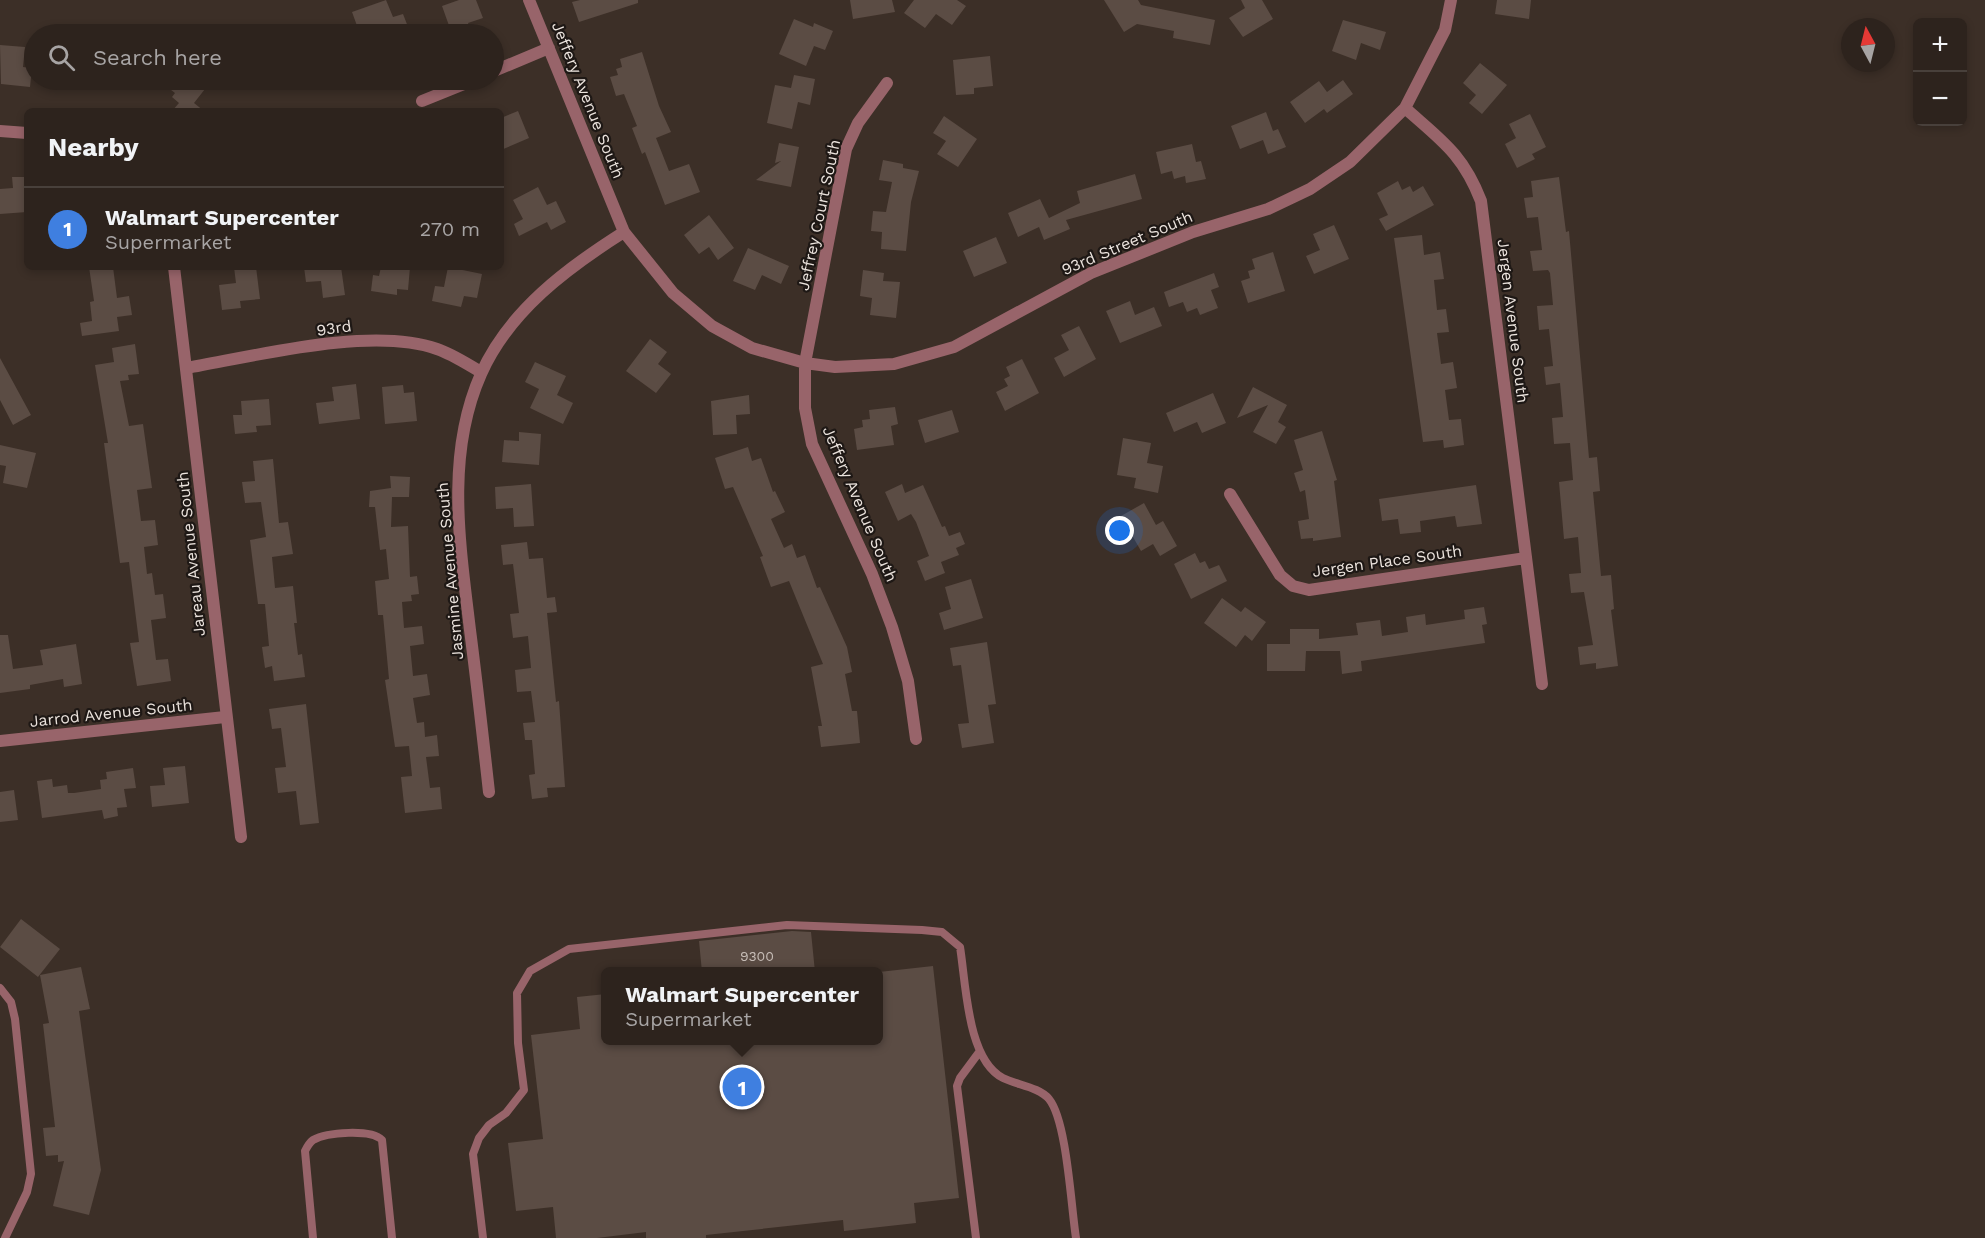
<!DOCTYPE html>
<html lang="en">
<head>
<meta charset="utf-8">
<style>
	body { margin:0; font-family:"Work Sans",sans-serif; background:#352b26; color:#f1f3f6 }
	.controls { position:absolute; right:18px; top:18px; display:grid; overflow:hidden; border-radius:9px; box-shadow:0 3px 9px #0003 }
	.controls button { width:54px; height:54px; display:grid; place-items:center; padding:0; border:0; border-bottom:2px solid #48403b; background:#2d231d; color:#f1f3f6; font:30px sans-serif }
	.compass { position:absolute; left:1841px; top:18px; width:54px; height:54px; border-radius:50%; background:#2d231d; box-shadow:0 3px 9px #0003; rotate:353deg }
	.you { position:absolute; left:1120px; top:531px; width:21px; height:21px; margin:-15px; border:4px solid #fff; border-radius:50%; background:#1a73e8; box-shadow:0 0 0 9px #1a73e833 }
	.badge { display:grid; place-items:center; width:39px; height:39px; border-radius:50%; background:#0b8043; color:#fff; font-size:20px; font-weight:700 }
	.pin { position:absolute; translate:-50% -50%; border:3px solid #fff; box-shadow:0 2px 6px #0006 }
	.popup { position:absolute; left:601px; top:967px; width:282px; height:78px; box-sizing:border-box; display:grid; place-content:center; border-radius:9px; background:#2d231d; filter:drop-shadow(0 2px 4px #0005); font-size:20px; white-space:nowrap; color:#a7a4a4 }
	.popup b { font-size:22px; color:#f1f3f6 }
	.popup::after { content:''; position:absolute; left:50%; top:100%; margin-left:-12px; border:12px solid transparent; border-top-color:#2d231d }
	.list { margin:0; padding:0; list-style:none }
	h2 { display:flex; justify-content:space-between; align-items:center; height:78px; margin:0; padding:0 24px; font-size:26px }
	h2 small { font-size:20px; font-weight:400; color:#a7a4a4 }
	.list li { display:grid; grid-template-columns:39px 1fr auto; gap:18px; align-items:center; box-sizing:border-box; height:84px; padding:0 24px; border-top:2px solid #48403b }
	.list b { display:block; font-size:22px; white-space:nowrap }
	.list p { margin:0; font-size:20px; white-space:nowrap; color:#a7a4a4 }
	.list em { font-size:20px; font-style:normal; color:#a7a4a4 }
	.icon { flex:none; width:33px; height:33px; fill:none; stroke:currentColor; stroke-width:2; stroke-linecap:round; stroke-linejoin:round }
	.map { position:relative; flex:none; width:1985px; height:1238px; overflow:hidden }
	.search { position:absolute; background:#2d231d; box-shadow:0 3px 9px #0003; left:24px; top:24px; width:480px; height:66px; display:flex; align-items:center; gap:15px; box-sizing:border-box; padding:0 21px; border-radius:33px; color:#a7a4a4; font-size:22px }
	.panel { position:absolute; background:#2d231d; box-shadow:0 3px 9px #0003; left:24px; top:108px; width:480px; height:162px; border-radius:9px }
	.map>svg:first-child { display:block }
	.building { fill:#5b4c44 }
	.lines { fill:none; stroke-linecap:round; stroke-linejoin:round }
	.lane { stroke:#98646a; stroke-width:8 }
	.street { stroke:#98646a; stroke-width:12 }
	.labels { text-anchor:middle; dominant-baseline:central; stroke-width:4.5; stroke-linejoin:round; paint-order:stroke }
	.number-label { font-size:14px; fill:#c7bdb7 }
	.street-label { font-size:16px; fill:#ebe3dd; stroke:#1e1815 }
</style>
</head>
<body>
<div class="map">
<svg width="1985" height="1238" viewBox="0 0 1985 1238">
	<rect width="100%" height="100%" fill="#3c2f27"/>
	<path class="building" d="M386 0 393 17 403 14 410 32 402 34H360L352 12Z
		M459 0H476L483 18 468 23 472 34H452L442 6Z
		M580 0H638V3L579 22 572 2Z
		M850 0H892L895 12 853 19Z
		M914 0H957L966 6 952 25 936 14 925 28 904 13Z
		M1104 0H1138L1141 5 1215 20 1210 45 1173 38 1174 31 1137 24 1124 32Z
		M1241 0H1262L1273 19 1243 37 1229 18 1245 8Z
		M1497 0H1531L1529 19 1495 14Z
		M794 19 813 27 814 23 833 31 825 50 814 46 806 66 779 54Z
		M1343 20 1386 32 1380 50 1361 43 1356 60 1332 51Z
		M0 45 25 47 23 67 32 68 30 87 1 84Z
		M642 52 659 106 671 132 656 138 669 171 689 164 700 192 665 205 645 152 642 154 632 128 637 126 624 94 616 96 610 77 618 75 616 69 622 67 620 59Z
		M990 56 993 86 974 88V94L956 95 953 60Z
		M1480 63 1507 85 1482 114 1469 103 1476 95 1463 83Z
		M794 75 815 79 810 105 798 102 792 129 767 123 775 85 791 88Z
		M158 80H194L205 89 194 103 204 111H172L179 103 172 97 175 93Z
		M1343 80 1353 94 1327 113 1324 109 1305 123 1290 102 1319 81 1327 92Z
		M518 111 529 138 501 150V118Z
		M1266 112 1273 131 1278 129 1286 147 1268 154 1263 140 1240 149 1231 126Z
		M1530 114 1546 147 1532 154 1535 159 1517 168 1505 144 1516 138 1509 124Z
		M944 116 977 139 958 167 937 154 946 141 933 133Z
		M779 143 799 147 791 187 756 180 781 161 775 163Z
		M1192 144 1196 162 1201 161 1206 179 1186 183 1185 176 1174 179 1172 171 1161 174 1156 152Z
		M883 160 903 164V168L919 171 911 202 906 251 881 249 882 232 871 231 873 211 886 212 892 182 879 180Z
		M1135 174 1142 199 1066 220 1070 229 1044 240 1039 227 1018 237 1008 213 1040 199 1049 218 1080 203 1077 191Z
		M12 177H27V212L0 214V189L13 188Z
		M1559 177 1566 232 1569 231 1589 458 1597 457 1600 491 1593 492 1601 576 1611 575 1614 609 1611 610 1618 666 1596 669V663L1580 665 1578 647 1593 645 1584 592 1571 593 1569 574 1581 573 1578 537 1564 539 1559 482 1573 480 1570 443 1554 444 1552 418 1563 417 1560 383 1546 385 1544 367 1553 366 1549 329 1539 330 1537 306 1553 305 1550 273 1548 270 1533 271 1530 251 1542 250 1538 217 1527 218 1524 198 1533 197 1531 181Z
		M1398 181 1402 190 1410 186 1413 192 1423 186 1434 205 1386 231 1379 219 1388 215 1377 193Z
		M538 187 547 205 556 201 566 222 551 230 547 222 519 236 514 224 523 219 513 200Z
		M709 215 734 248 718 260 709 247 699 254 684 235Z
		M1334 225 1349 259 1314 274 1306 256 1320 250 1313 234Z
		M1422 235 1424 255 1440 252 1444 279 1434 280 1437 310 1446 309 1449 332 1437 333 1441 364 1453 362 1457 388 1445 390 1449 420 1461 419 1464 445 1444 448 1443 440 1423 442 1394 238Z
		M996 237 1007 263 974 277 963 251Z
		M748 248 789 266 781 284 762 275 755 290 733 281Z
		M1273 252 1285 291 1248 303 1241 281 1250 278 1248 271 1255 269 1252 259Z
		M89 267H113L117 298 129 296 132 315 117 317 119 331 82 336 80 323 92 321 90 302 94 301Z
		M234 267H256L260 299 240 301 241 308 222 310 219 285 236 283Z
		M304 267H341L345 295 323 298 321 281 306 282Z
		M381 267H410L408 290 397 289V295L371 291 373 275 379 276Z
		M448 267 482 274 477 298 464 296 461 307 432 301 435 286 444 287Z
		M863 270 884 273 883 281 900 282 896 318 870 315 872 298 860 296Z
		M1214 273 1219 287 1211 290 1218 308 1200 315 1197 308 1187 312 1183 302 1169 307 1164 292Z
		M1130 301 1135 315 1154 307 1162 326 1120 343 1106 311Z
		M1079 326 1096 359 1064 377 1054 358 1069 350 1061 335Z
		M650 339 667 352 658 364 671 374 656 393 626 371Z
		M135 344 139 374 128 375 129 380 120 381 129 426 143 424 152 488 137 490 141 521 155 520 158 545 144 547 147 574 152 573 155 595 163 594 166 618 151 620 156 660 168 659 171 681 137 686 130 643 139 642 129 562 120 563 104 443H108L95 365 114 362 112 348Z
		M0 358 31 415 13 425 0 400Z
		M1022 359 1039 393 1005 411 996 392 1008 386 1004 379 1010 376 1006 367Z
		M535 362 566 376 557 395 573 403 563 424 530 408 539 389 525 382Z
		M356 384 360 419 319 424 316 403 334 401 332 387Z
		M403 385 404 393 414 392 417 421 385 424 382 387Z
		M1253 387 1287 405 1278 422 1286 427 1276 444 1253 432 1268 405 1237 418Z
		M1213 393 1226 423 1202 433 1197 422 1174 432 1166 413Z
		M749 395 750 414 736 415 737 434 713 435 711 401Z
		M269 399 271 425 256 426 257 432 235 434 233 415H242L241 401Z
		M895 407 898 424 891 426 894 445 857 450 854 429 863 427 862 420 870 419 869 410Z
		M952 410 959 432 925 443 918 420Z
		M1322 431 1337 480 1334 481 1341 537 1313 541V538L1301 539 1298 521 1309 519 1305 490 1300 492 1294 473 1303 470 1294 440Z
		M519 432 541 434 539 465 502 462 504 440 519 441Z
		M1123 438 1151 443 1147 463 1163 466 1158 493 1134 488 1136 478 1117 475Z
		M0 445 36 453 27 488 3 483 6 466 0 465Z
		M748 447 752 461 761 458 773 492 775 491 785 512 771 519 784 548 792 544 797 558 805 555 817 588 820 587 847 647 852 672 845 674 852 711H857L860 743 821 747 818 726H822L811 667 823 664 789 581 771 587 760 557 763 556 733 487 725 489 715 458Z
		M273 459 279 523 288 522 293 554 272 557 275 588 293 586 297 623H294L298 655 302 654 305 677 274 681 272 666 265 668 262 647 269 646 265 604H258L250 540 266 537 261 502 245 503 242 482 255 481 253 461Z
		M390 476 410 477 409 497H392L391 527 408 526 410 577 417 576 419 594 411 595 412 601 402 602 404 628 422 626 424 644 410 646 413 676 427 674 430 695 413 698 417 723 424 722 425 737 437 735 439 756 426 757 430 788 440 787 442 809 405 813 401 777 412 776 409 746 395 747 385 680 389 679 383 615H378L375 581 389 579 386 549 380 550 375 507H369L370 491 391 488Z
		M531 484 534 526 514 527 513 508 496 509 495 487Z
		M902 484 905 493 923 485 942 527 945 526 949 536 960 532 965 544 956 548 959 555 941 562 945 573 925 581 917 561 929 556 916 522 911 514 898 521 885 492Z
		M1476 485 1482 524 1457 527 1455 516 1420 521 1421 532 1400 534 1398 519 1382 521 1379 499Z
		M1144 503 1156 525 1163 521 1177 546 1160 556 1153 544 1141 551 1121 516Z
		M527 542 529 559 543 558 547 598 555 597 557 612 547 613 556 702 559 701 565 787 547 788 548 797 532 799 529 775 535 774 532 740H525L523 723 535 722 531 691 517 692 515 670 531 668 528 636 513 638 510 614 519 613 513 564 503 565 501 545Z
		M1195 553 1200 563 1205 561 1209 569 1219 565 1227 581 1191 599 1174 564Z
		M971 579 983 618 944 630 939 613 951 609 945 587Z
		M1222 598 1241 612 1245 607 1266 622 1252 641 1245 635 1236 647 1204 623Z
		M1484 607 1487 624 1482 625 1485 643 1361 661 1362 671 1342 674 1340 651H1306L1305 671H1267V644H1290V629H1319V639L1358 635 1356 623 1380 620 1382 636 1408 632 1406 617 1425 614 1426 625 1465 619 1464 610Z
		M0 635H8L13 669 43 665 40 650 76 644 82 684 64 687 63 679 30 685V689L0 693Z
		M987 642 996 704 988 705 994 743 962 748 958 724 969 723 961 665 953 666 950 648Z
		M306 704 319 823 300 825 296 791 278 793 275 768 286 767 281 728 272 729 269 709Z
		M185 766 189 803 152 807 150 786 165 785 163 768Z
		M133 768 136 788 124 789 127 807 117 808 118 816 104 819 102 810 42 818 37 781 52 779 53 787 67 785 68 793H74L101 789 100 780 107 779 106 772Z
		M14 790 18 820 0 822V792Z
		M21 919 60 949 38 977 0 947Z
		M792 931 811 932 815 972H702L699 941Z
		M933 966 959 1198 914 1203 916 1223 844 1231 843 1220 706 1235V1238H646V1232L597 1238H556L553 1207 516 1211 508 1143 543 1139 531 1035 580 1029 577 997 606 994V1041H879V972Z
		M81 967 90 1009 79 1011 101 1170 89 1215 53 1206 64 1161 58 1162V1155L46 1156 43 1128 55 1127 43 1024 49 1023 40 975Z"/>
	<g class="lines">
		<path class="lane" d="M0 988 11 1002 15 1019 31 1174 27 1192 5 1238
			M313 1238 305 1151C307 1147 309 1143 313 1140 327 1132 371 1129 382 1140L392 1238
			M483 1238 473 1154 479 1138 489 1125 506 1113 524 1090 518 1043 517 993 530 971 569 949 787 925 922 930 942 932 960 947C966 983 967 1060 1003 1078 1017 1085 1039 1087 1049 1099 1067 1121 1071 1207 1076 1238
			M976 1238 957 1086 960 1078 980 1051"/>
		<path class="street" d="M529 0 624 232 673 293 712 326 752 348 805 363 835 367 894 364 954 347 1091 273 1193 232 1268 209 1310 189 1350 162 1405 108 1445 30 1451 0
			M494 71 549 48
			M887 83 858 123 846 149 805 363V408L812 444 872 574 892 627 908 681 916 739
			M422 101 474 80
			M1405 108C1441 140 1463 154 1481 201L1542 684
			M0 131 27 133
			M174 267 241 837
			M187 368C255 356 372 326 437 349 452 354 467 364 481 372
			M1230 494 1280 575 1293 586 1309 590 1526 558
			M0 741 225 717
			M489 792C483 738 477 684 470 630 460 545 445 455 481 374 509 311 567 268 624 232"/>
	</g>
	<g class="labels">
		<g class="number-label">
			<text x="757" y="956">9300</text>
		</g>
		<g class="street-label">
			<text transform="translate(588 100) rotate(68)">Jeffery Avenue South</text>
			<text transform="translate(819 215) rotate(-78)">Jeffrey Court South</text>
			<text transform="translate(1127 243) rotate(-23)">93rd Street South</text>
			<text transform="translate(1513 321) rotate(83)">Jergen Avenue South</text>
			<text transform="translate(334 328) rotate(-8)">93rd</text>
			<text transform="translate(860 504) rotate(67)">Jeffery Avenue South</text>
			<text transform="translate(191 554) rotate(-96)">Jareau Avenue South</text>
			<text transform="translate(1387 561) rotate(-8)">Jergen Place South</text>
			<text transform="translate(450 571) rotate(-95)">Jasmine Avenue South</text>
			<text transform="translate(111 713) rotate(-6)">Jarrod Avenue South</text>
		</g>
	</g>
</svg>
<div class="controls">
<button>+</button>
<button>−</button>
</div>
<svg class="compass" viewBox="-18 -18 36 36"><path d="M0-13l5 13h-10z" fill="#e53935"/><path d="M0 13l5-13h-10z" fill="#a7a4a4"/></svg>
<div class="you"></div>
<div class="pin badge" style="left:742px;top:1087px;background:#3f7fe0">1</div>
<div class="popup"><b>Walmart Supercenter</b>Supermarket</div>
<div class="search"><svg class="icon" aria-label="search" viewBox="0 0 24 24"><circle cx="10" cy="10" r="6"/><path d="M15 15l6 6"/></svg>Search here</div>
<section class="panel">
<h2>Nearby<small></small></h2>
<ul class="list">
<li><span class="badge" style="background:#3f7fe0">1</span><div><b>Walmart Supercenter</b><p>Supermarket</p></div><em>270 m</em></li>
</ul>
</section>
</div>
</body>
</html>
